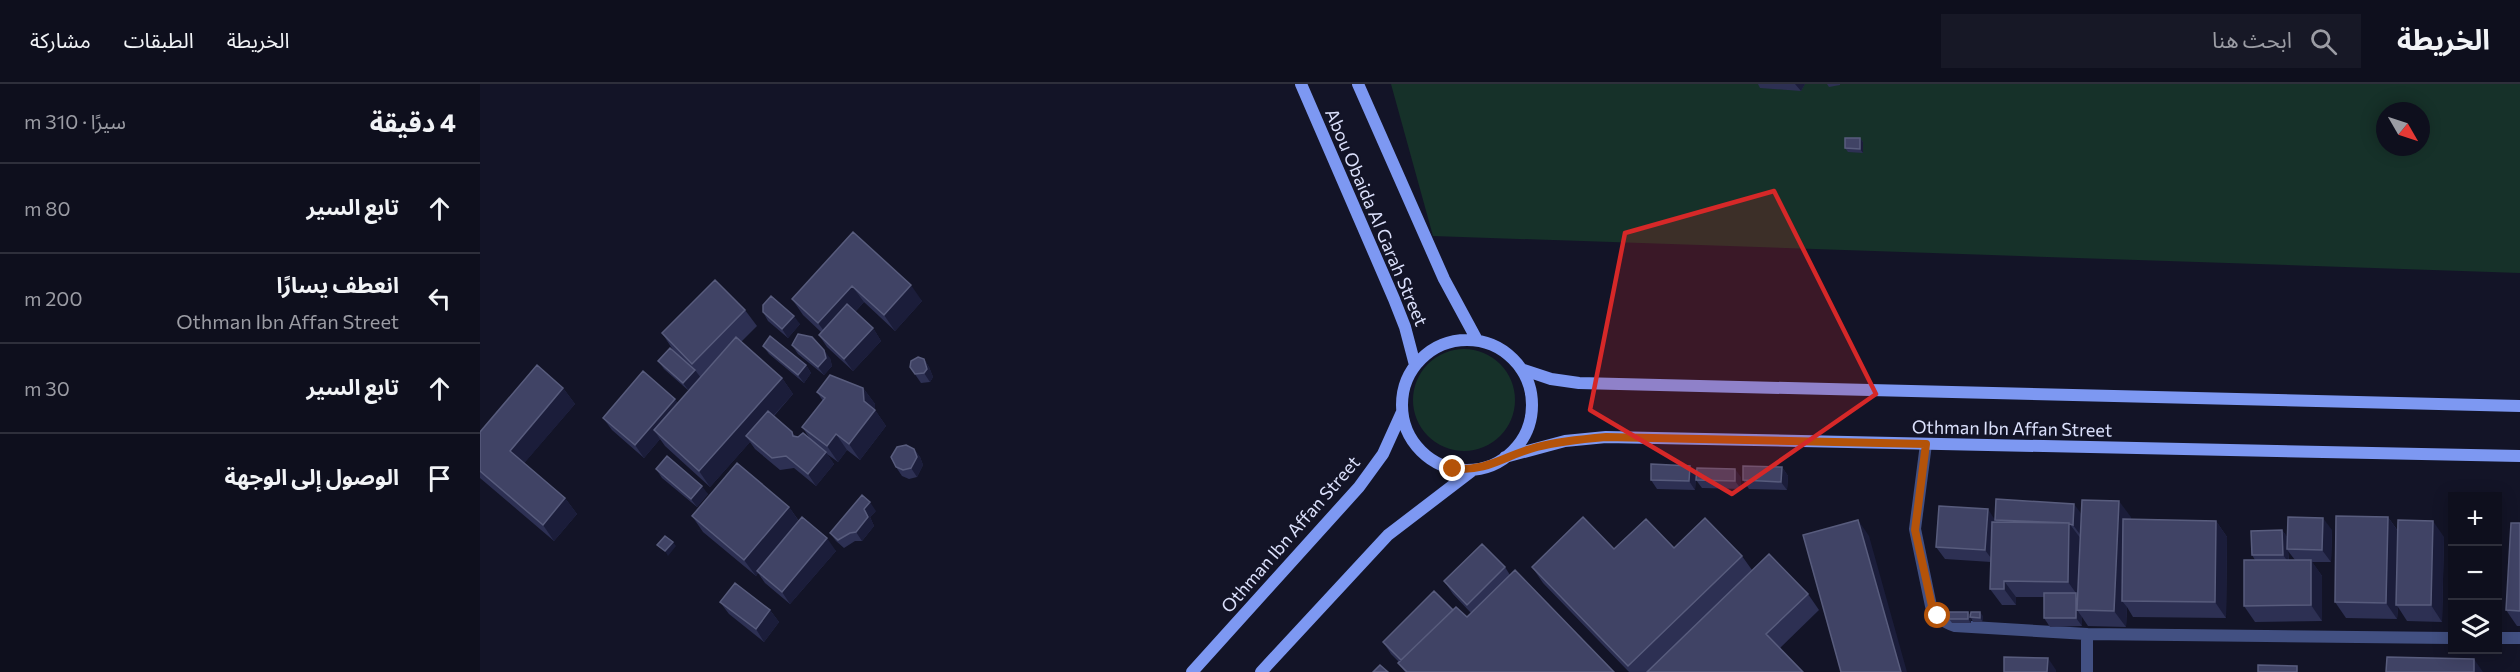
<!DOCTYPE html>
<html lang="ar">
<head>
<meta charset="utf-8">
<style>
	body { margin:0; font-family:Commissioner,"Noto Sans Arabic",sans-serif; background:#171826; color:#f1f3f6; direction:rtl }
	.controls { position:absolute; right:18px; bottom:18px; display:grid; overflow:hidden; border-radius:0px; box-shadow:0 3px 15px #0003 }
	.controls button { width:54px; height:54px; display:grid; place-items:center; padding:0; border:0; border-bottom:2px solid #2e2f3b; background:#0e0f1d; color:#f1f3f6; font:30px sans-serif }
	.compass { position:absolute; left:1896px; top:18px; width:54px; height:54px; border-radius:50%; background:#0e0f1d; box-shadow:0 3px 15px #0003; rotate:129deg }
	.stop { position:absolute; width:18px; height:18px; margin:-14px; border:4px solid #b45309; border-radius:50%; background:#fff }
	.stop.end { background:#b45309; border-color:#fff; box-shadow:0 2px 6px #0008 }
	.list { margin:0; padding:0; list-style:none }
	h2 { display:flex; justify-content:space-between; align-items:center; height:78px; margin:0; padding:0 24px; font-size:26px }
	h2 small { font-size:20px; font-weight:400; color:#9b9ca4 }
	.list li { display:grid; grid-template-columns:39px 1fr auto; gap:18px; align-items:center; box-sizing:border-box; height:90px; padding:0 24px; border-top:2px solid #2e2f3b }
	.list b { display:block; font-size:22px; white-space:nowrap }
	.list p { margin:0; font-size:20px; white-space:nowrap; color:#9b9ca4 }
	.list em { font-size:20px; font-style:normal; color:#9b9ca4 }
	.icon { flex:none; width:33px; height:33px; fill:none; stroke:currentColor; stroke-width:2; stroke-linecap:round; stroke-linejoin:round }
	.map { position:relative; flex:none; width:2040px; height:588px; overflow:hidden; direction:ltr }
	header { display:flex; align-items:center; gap:36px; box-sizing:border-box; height:84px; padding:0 30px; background:#0e0f1d; border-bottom:2px solid #2e2f3b }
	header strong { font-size:28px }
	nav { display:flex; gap:33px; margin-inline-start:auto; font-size:21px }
	.search { width:420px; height:54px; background:#171826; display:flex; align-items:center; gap:15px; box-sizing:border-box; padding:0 21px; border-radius:0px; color:#9b9ca4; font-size:22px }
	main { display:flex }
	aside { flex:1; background:#0e0f1d }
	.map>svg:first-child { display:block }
	.green { fill:#163129; fill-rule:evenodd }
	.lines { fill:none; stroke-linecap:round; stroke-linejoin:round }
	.street { stroke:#425082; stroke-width:12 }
	.secondary { stroke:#7d98f2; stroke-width:12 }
	.wall { fill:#2d3053; fill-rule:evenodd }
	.shaded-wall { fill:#1b1d3a }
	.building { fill:#404365; stroke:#585c7d; stroke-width:1.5 }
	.route { stroke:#b45309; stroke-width:8 }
	.marked { fill:#d62828; fill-opacity:0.2; stroke:#d62828; stroke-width:4.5; stroke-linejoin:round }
	.labels { text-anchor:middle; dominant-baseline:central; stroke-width:4.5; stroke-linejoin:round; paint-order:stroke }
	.street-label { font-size:18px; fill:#dce1fc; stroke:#131427 }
</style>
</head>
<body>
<header>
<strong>الخريطة</strong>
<div class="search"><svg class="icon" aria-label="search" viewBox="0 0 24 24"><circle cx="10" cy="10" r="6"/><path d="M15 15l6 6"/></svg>ابحث هنا</div>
<nav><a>الخريطة</a><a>الطبقات</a><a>مشاركة</a></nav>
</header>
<main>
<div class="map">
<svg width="2040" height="588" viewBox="0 0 2040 588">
	<rect width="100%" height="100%" fill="#131427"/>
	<path class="green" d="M911 0H2040V189L953 152ZM1905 27H1941V63H1905Z
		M933 316a51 51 0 1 1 102 0a51 51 0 1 1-102 0Z"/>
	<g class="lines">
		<path class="street" d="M1446 360 1435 445 1451 522C1458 533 1463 538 1475 542L1607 550
			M2018 554H2040
			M1607 588V550L1972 554"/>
		<path class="secondary" d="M821 0 914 215 925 243 935 281
			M878 0 964 195 997 256
			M922 321a65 65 0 1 1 130 0a65 65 0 1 1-130 0Z
			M1041 285 1071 295 1099 299 2040 322
			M1025 373 1085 357 1126 353 2040 372
			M712 588 879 403 903 370 922 328
			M781 588 908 451 993 386"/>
	</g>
	<path class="wall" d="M1278 0H1325L1321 7 1280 4Z
		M1347 0H1360V1L1349 3Z
		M1380 54 1383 58V69L1368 68 1365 64Z
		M373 148 442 217 415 247 384 218 375 228 393 244 401 257 373 287 347 263 339 251 341 248 323 231 312 215Z
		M265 226 277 242 261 258 302 294 313 310 294 332 315 352 331 356 322 343 343 317 337 308 383 304 395 320V326L406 342 380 376 367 366 358 378 347 370 354 380 336 402 314 384 300 386 275 365 270 358 230 403 185 362 180 355 164 374 132 346 123 334 198 319 209 307 184 285 178 277 201 274 193 266 182 249Z
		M283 228 320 240 308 254 288 237Z
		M312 261 350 274 352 282 344 291 318 270Z
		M283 262 326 281 331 289 324 299 289 270Z
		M444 275 449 283 453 293 450 298 441 299 430 283Z
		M83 304 95 320 44 379 85 414 97 430 74 457 0 394V348Z
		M434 365 440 373 443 381 437 393 429 395 422 392 416 383Z
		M1302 383 1308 392 1307 406 1269 405 1263 396Z
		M176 385 228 410 217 423 182 394Z
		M1216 390 1215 406 1177 405 1171 396Z
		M1261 393V405L1222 404 1216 396Z
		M309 423 319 437 356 467 310 520 285 499 278 489 276 492 223 448 212 432Z
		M396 427 390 433 394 442 382 457H375L364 464 356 457 350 449Z
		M1601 430 1651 433V435L1736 437 1747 453 1746 534 1653 533 1647 523 1646 543 1608 542 1602 533V542L1570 543 1564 534V513H1536V521H1522L1510 505 1511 478 1465 475 1456 463 1515 435Z
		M1908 433 1918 447 1964 453 1962 538 1927 537 1918 523 1917 535 1866 534 1855 518Z
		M2040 439V542H2037L2026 526Z
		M1802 446 1807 453 1852 446 1851 478H1832L1842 492V537L1775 538 1764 522 1775 476 1772 471ZM1808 467 1815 476H1809Z
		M1194 464 1262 472 1272 486 1328 510 1339 526 1300 564 1323 588H1149L1063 499 1052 483 1134 465Z
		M1025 483 1030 491 1134 588H925L918 579 919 578 911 570 903 558 973 526 987 533 991 529 973 510 964 497Z
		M240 518 290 526 299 538 284 558 249 530Z
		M1488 528 1491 532H1503V538H1493L1491 534V539H1472L1469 535Z"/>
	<path class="shaded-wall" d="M1315 0H1325L1321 7Z
		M1380 54 1383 58V69L1380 65Z
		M431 201 442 217 415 247 404 231Z
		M372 202 384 218 350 255 338 239Z
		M314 232 320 240 308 254 302 245Z
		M393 244 401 257 373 287 364 275Z
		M344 266 350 274 352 282 344 291 338 283Z
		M444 275 449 283 453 293 450 298 444 289Z
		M326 281 331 289 324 299 318 291Z
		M215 286 221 294 209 307 203 299Z
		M302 294 313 310 271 356 266 352 270 358 230 403 219 387Z
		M83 304 95 320 41 383 30 367Z
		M383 304 395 320V326L406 342 380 376 369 360 384 317Z
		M195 315 204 327 174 346 180 355 164 374 155 361Z
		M356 350 367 366 358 378 347 362Z
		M434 365 440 373 443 381 437 393 431 384Z
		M346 368 354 380 336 402 328 390Z
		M1210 382 1216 390 1215 406 1209 397Z
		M1302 383 1308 392 1307 406 1301 398Z
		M1255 385 1261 393V405L1255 397Z
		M222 402 228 410 217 423 211 415Z
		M85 414 97 430 74 457 63 441Z
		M1639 417 1651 433 1647 517H1642L1647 523 1646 543 1634 527Z
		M390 418 396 427 390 433 394 442 382 457 376 448 384 425Z
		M1594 420 1603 432 1602 453 1593 441Z
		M309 423 320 439 277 487 278 489 276 492 264 476Z
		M1508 425 1517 439 1514 478 1505 466Z
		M1908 433 1919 449 1916 521 1918 523 1917 535 1906 519Z
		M1843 434 1852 446 1851 478 1842 466Z
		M1378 436 1389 452 1427 588H1421Z
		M1736 437 1747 453 1746 534 1735 518Z
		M1953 437 1964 453 1962 538 1951 521Z
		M1589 439 1601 455 1597 526 1602 533V542L1596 534V509L1588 498Z
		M1802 446 1808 454 1807 465 1808 467 1809 479 1803 471Z
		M2018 448 2021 453 2019 537 2018 534Z
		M347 454 356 467 310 520 302 508Z
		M193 458 196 462 188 472 185 467Z
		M1831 476 1842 492V537L1831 521Z
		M1524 497 1536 513V521L1524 505Z
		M290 526 299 538 284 558 276 545Z
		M1488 528 1491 533V539L1488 535Z
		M1500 528 1503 532V538L1500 534Z
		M1568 574 1576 586V588H1567Z
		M1994 575 2003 588H1994Z"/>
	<path class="building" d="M1365 54H1380V65L1365 64Z
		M373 148 431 201 404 231 372 202 338 239 312 215Z
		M235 196 265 226 212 280 182 249Z
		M291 212 314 232 302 245 283 228V221Z
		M367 220 393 244 364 275 339 251Z
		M318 250 332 253 344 266 346 274 338 283 312 261Z
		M290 252 326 281 318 291 283 262Z
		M256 253 302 294 219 387 174 346Z
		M190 264 215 286 203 299 178 277Z
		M438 273 444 275 447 285 444 289 435 290 430 283 431 277Z
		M57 281 83 304 30 367 85 414 63 441 0 387V348Z
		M163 287 195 315 155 361 123 334Z
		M350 291 383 304 384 317 395 326 369 360 356 350 347 362 322 343 345 314 337 308Z
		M288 327 312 348 313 352 318 353 323 349 346 368 328 390 306 372 292 374 266 352Z
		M426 361 434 365 437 373 431 384 423 386 416 383 411 373 417 363Z
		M187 372 222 402 211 415 176 385Z
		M257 379 309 423 264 476 212 432Z
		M1171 380 1210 382 1209 397 1171 396Z
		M1263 382 1302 383 1301 398 1263 396Z
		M1217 384 1255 385V397L1216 396Z
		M382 411 390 418 384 425 388 433 376 448 370 449 358 456 350 449Z
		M1516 415 1594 420 1593 441 1589 440V439L1515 436Z
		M1602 416 1639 417 1634 527 1597 526Z
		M1459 422 1508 425 1505 466 1456 463Z
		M1856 432 1908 433 1906 519 1855 518Z
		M322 433 347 454 302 508 277 487Z
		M1103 433 1134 465 1166 435 1194 464 1225 434 1262 472 1148 582 1052 483Z
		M1808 433 1843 434 1842 466 1807 465Z
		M1643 435 1736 437 1735 518 1642 517Z
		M1378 436 1421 588H1361L1323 451Z
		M1918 436 1953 437 1951 521H1916Z
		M1972 437V520H1970Z
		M1512 438 1589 439 1588 498 1524 497V505H1510Z
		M2031 439H2040V527L2026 526Z
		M1802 446 1803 471H1772L1771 447Z
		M185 452 193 458 185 467 177 461Z
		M1002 460 1025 483 987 521 964 497Z
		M1289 470 1328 510 1286 550 1323 588H1167Z
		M1764 476H1831V521L1764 522Z
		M1035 486 1134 588H927L918 579 976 523 987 533Z
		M255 499 290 526 276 545 240 518Z
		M954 507 973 526 921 576 903 558Z
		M1564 509H1596V534H1564Z
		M1469 528H1488V535H1469Z
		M1491 528H1500V534L1490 533Z
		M1524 573 1568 574 1567 588H1524Z
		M1907 573 1994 575V588H1906Z
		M900 581 908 588H893Z
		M1778 581 1817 582V588H1778Z"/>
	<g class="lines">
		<path class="route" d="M973 385C1010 387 1023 372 1057 363 1080 357 1103 355 1126 353L1446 360 1435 446 1452 522 1458 532"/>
	</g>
	<path class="marked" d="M1294 107 1396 310 1252 410 1110 326 1145 149Z"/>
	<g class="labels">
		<g class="street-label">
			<text transform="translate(897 133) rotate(67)">Abou Obaida Al Garah Street</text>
			<text transform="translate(1532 344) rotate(1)">Othman Ibn Affan Street</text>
			<text transform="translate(810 450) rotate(-49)">Othman Ibn Affan Street</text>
		</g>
	</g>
</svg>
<div class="controls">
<button>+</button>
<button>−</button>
<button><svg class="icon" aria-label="layers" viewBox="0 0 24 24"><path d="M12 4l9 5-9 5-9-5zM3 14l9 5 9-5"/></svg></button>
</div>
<svg class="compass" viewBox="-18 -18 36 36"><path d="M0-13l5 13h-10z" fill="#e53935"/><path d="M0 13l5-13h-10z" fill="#9b9ca4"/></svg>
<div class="stop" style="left:1458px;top:532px"></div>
<div class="stop end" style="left:973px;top:385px"></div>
</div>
<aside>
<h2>4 دقيقة<small>سيرًا · 310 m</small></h2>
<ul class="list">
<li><svg class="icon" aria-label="ahead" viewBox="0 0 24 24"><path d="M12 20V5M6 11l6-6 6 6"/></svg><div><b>تابع السير</b></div><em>80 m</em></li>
<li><svg class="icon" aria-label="left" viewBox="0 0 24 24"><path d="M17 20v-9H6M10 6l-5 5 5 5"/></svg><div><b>انعطف يسارًا</b><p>Othman Ibn Affan Street</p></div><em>200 m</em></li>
<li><svg class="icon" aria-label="ahead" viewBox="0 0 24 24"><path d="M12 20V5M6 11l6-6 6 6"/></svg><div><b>تابع السير</b></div><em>30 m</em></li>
<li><svg class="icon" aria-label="arrive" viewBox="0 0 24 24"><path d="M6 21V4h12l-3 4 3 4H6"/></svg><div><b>الوصول إلى الوجهة</b></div></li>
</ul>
</aside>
</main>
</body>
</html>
